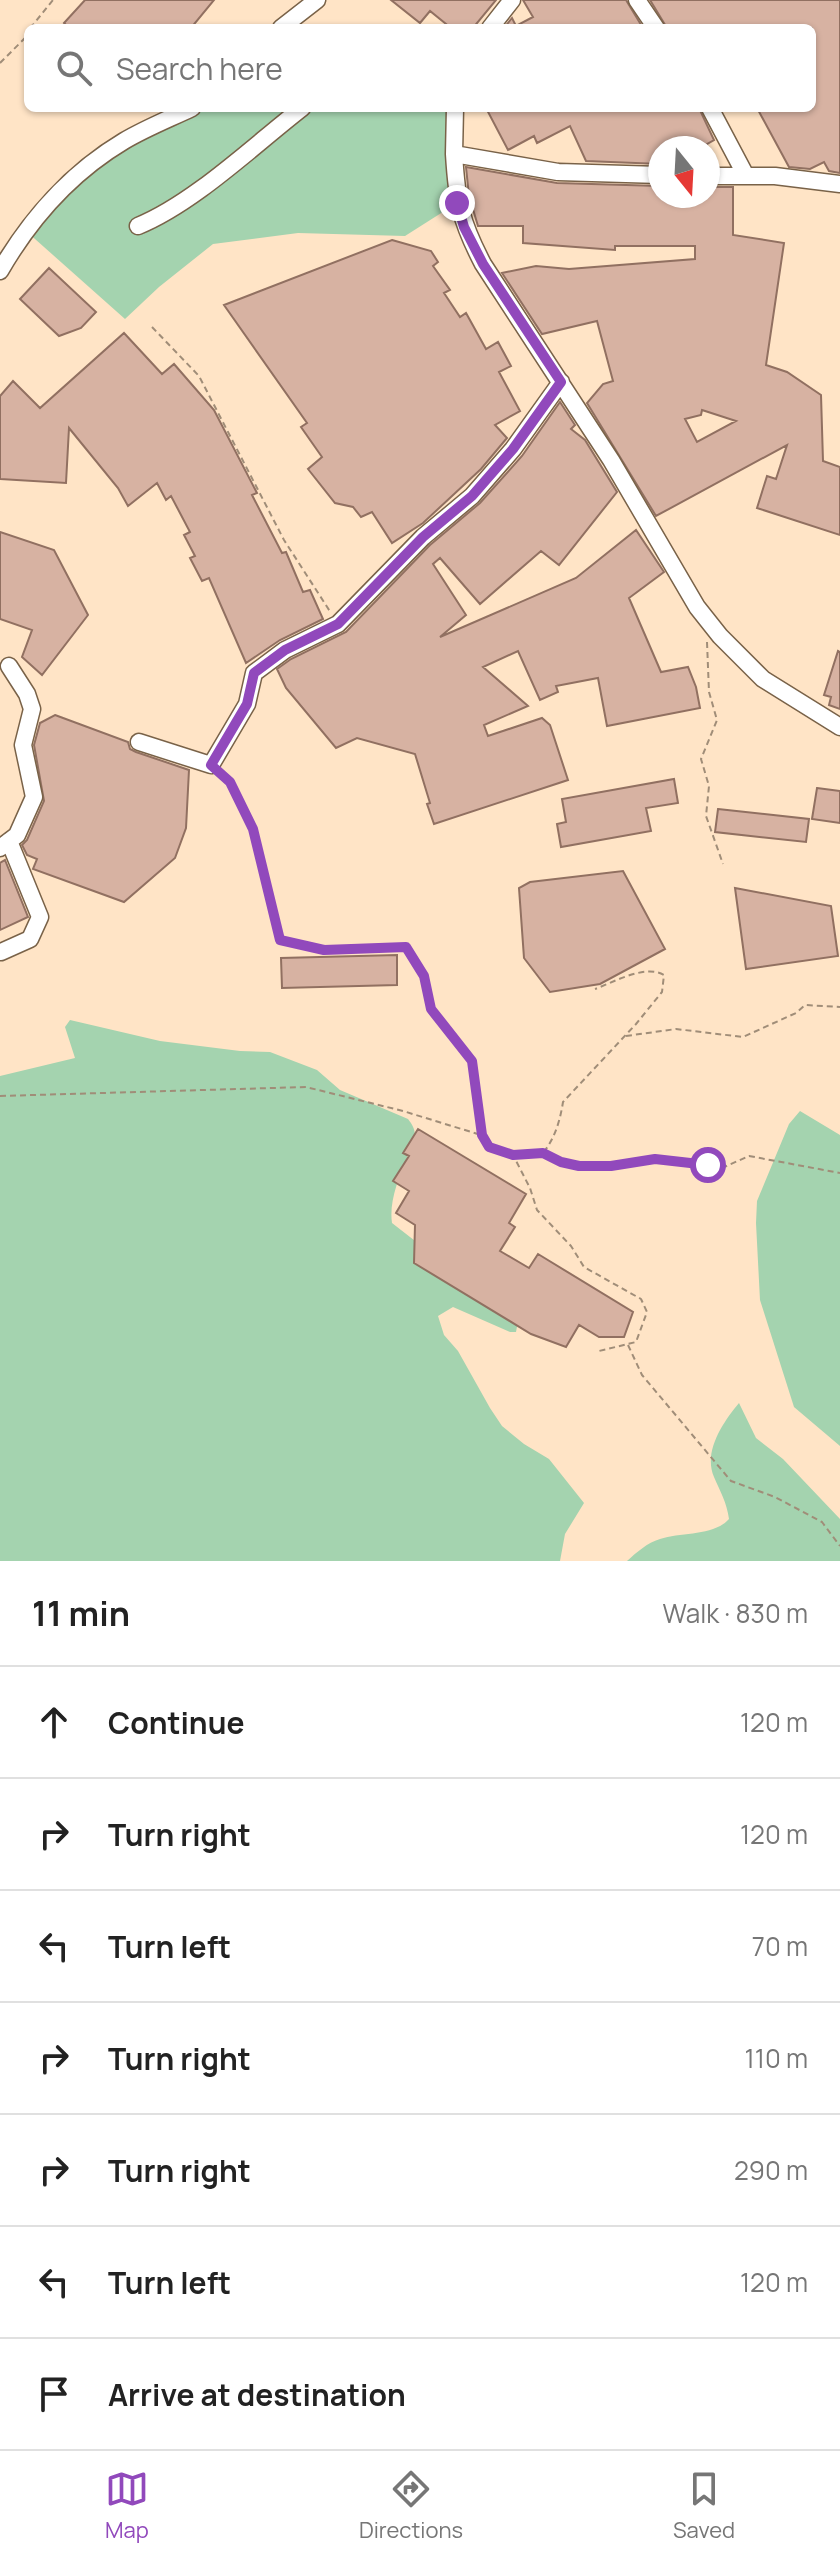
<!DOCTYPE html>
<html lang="en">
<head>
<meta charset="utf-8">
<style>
	body { margin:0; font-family:Manrope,sans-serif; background:#f6f6f6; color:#222 }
	.compass { position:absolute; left:648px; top:136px; width:72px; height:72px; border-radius:50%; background:#fff; box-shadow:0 2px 6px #0004; rotate:162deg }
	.stop { position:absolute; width:24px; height:24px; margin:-18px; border:6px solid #9149bc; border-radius:50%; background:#fff }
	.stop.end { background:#9149bc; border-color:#fff; box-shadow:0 2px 8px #0008 }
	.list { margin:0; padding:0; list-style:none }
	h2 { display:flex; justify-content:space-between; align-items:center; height:104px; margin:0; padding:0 32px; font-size:34px }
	h2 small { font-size:26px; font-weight:400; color:#767676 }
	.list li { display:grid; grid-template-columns:52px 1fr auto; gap:24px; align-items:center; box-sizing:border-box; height:112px; padding:0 32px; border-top:2px solid #e0e0e0 }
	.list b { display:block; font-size:30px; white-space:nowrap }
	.list em { font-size:26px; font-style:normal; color:#767676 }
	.icon { flex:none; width:44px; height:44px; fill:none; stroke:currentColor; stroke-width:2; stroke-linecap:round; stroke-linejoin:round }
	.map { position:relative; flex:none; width:840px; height:1561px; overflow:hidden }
	.search { position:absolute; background:#fff; box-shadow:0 2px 6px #0004; left:24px; right:24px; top:24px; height:88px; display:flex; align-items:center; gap:20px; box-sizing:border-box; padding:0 28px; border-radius:12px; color:#767676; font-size:30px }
	.sheet { height:888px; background:#fff }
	nav { display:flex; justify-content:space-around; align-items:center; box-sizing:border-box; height:112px; border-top:2px solid #e0e0e0; background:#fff; font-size:22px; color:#767676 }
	nav a { display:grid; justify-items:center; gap:4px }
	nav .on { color:#9149bc }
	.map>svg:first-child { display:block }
	.green { fill:#a4d3af }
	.building { fill:#d7b2a2; stroke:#917061; stroke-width:2; fill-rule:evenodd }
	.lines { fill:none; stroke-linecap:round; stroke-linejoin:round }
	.minor-casing { stroke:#796248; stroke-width:19 }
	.path { stroke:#a08d78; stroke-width:2; stroke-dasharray:6 4; stroke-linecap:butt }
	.minor { stroke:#fff; stroke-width:16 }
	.route { stroke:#9149bc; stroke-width:10 }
</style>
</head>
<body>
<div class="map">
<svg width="840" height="1561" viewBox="0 0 840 1561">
	<rect width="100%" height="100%" fill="#ffe4c6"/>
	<path class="green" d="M192 108H455L457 203 405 236 298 233 213 244 159 287 125 319 26 231 60 190Z
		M70 1020 160 1041 240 1051 270 1052 317 1070 340 1090 408 1119C412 1124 415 1129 415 1136 416 1144 409 1152 406 1160 398 1179 389 1203 392 1223L518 1321 516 1332H510L453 1307 438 1316 444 1335 458 1351 490 1408 502 1426 524 1444 549 1459 584 1503 565 1534 560 1561H0V1076L75 1058 65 1027Z
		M800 1111 840 1135V1446L794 1407 760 1300 756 1223 757 1201 789 1124Z
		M739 1403 756 1438 783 1459 840 1519V1561H627C637 1552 647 1543 660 1539 682 1532 714 1536 729 1519 727 1503 720 1491 714 1477 703 1452 723 1422 739 1403Z"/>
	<path class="building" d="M85 0H214L191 28H69L64 23Z
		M391 0H496L473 28H451L430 11 420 23Z
		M523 0H626L643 28H504L512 18 516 26 533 17Z
		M650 0H840V173L829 171 824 162 810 169 789 167 757 108H812V28H667Z
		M486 108H699L714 140 700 148H660V164L586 161 570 126 537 143 534 136 508 150Z
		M466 167 557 183 660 186V196H708V187H733V235L784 243 766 365 787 372 821 395 823 461 840 467V535L757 508 767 476 776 479 787 445 656 516 587 403 603 384 613 381 597 321 542 334 502 273 536 266 569 269 695 259V246H615V250L523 243V226H478L469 196ZM702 410 736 421 697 442 685 419 701 415Z
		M392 240 431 251 438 262 433 266 450 290 444 293 460 317 466 313 486 349 498 342 511 366 499 372 520 411 495 425 507 438 481 469 423 523 392 543 372 512 361 517 353 507 335 503 308 469 322 457 301 427 307 423 224 305Z
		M49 268 96 312 81 328 59 336 20 299Z
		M124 333 162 374 174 364 214 410 257 493 252 495 282 553 286 552 303 592 310 590 323 619 280 640 246 663 209 578 202 581 190 558 195 556 184 535 190 532 171 496 166 500 157 483 128 506 118 488 69 428 66 483 0 479V396L13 381 40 408Z
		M560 402 575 425 571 429 585 440 617 492 559 565 541 551 480 604 440 558 433 564 466 615 440 637 576 578 636 530 664 572 629 598 661 672 688 667 696 687 700 708 607 726 598 678 556 686 558 692 540 700 518 651 483 667 528 706 484 725 488 736 542 718 550 725 568 780 434 824 427 804 430 803 415 754 357 738 336 748 286 688 277 669 291 659 346 632 430 545 480 503 522 456Z
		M0 532 54 550 88 615 42 675 22 657 32 630 0 619Z
		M838 651 840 652V709L829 705 831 697 824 695Z
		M55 715 128 742 130 749 136 752 189 770 186 828 175 858 124 902 33 869 37 859 27 855 22 845 27 840 44 801 34 745 40 723Z
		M674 779 678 803 646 808 651 831 561 847 557 824 566 822 562 799Z
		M817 788 840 791V823L812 819Z
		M718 809 809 819 806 842 715 832Z
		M5 860 28 917 0 930V863Z
		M623 871 665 949 600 984 550 992 524 958 519 888 530 882Z
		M735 888 831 906 838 956 746 969Z
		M397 955V985L282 988 281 958Z
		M418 1129 526 1194 509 1223 515 1227 500 1251 529 1268 538 1254 633 1312 624 1337H599L579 1325 566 1347 531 1334 414 1263 415 1225 396 1213 409 1191 393 1181 409 1156 403 1153Z"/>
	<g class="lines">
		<defs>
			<path id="minor" d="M637 0 656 28
				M281 28 317 0
				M490 28 512 0
				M455 108 454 154 558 172 660 175
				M710 108 746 176
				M454 154C457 202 460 220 483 264L611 460 697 607 720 636 763 679 840 727
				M708 176H775L840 184
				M138 226C194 203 253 146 302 108
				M0 271C30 219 72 172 124 141 146 128 169 119 192 108
				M139 742 211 765 247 704 254 673 285 650 338 624 423 537 472 496 513 449 561 382
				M0 848 17 835 34 797 23 745 32 709 27 694 9 666
				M1 952 30 939 40 917 9 841"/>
		</defs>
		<use href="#minor" class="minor-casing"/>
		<path class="path" d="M34 28 32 26 53 0
			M0 63 28 35
			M152 327 199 376 284 540 331 613
			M707 642 709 692 717 720 701 759 709 786 706 816 723 864
			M222 775 230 782 253 829 265 883 280 940 324 950 406 947 424 976 431 1009 472 1061 482 1135 489 1147 513 1155 530 1188 537 1210 571 1246 584 1267 641 1299 647 1312 636 1342 599 1351
			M626 1036 676 1029 743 1037 796 1013 805 1005 840 1007
			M0 1096 306 1087 403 1111 481 1135
			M545 1154 561 1162 579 1166H611L655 1159 722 1168 749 1156 840 1173
			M514 1155 543 1153C555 1138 560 1121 563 1102L636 1024 662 992 664 975C645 964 614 982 595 989
			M628 1345 642 1375 731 1481 775 1497 822 1522 840 1546"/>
		<use href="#minor" class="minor"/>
	</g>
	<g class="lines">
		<path class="route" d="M457 203 464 227 483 264 561 382 513 449 472 496 423 537 338 624 285 650 254 673 247 704 211 765 230 782 253 829 280 940 324 950 406 947 424 976 431 1009 472 1061 482 1135 489 1147 513 1155 543 1153 561 1162 579 1166H611L655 1159 708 1165"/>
	</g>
</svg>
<svg class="compass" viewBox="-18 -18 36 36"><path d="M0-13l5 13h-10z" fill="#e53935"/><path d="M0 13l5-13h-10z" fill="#767676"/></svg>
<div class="stop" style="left:708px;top:1165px"></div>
<div class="stop end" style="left:457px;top:203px"></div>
<div class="search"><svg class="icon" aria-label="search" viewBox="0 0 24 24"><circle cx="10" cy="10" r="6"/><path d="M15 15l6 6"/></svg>Search here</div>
</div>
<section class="sheet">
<h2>11 min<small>Walk · 830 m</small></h2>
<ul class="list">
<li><svg class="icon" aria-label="ahead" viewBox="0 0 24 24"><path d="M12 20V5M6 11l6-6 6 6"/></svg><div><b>Continue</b></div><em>120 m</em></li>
<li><svg class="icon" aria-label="right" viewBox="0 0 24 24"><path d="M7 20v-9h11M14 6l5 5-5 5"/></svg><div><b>Turn right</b></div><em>120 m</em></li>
<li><svg class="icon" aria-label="left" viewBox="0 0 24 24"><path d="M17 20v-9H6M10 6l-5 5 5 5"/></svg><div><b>Turn left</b></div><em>70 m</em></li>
<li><svg class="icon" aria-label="right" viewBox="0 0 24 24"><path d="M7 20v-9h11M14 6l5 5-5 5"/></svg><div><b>Turn right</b></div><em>110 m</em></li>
<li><svg class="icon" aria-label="right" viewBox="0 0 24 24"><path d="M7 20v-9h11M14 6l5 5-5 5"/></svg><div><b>Turn right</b></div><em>290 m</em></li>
<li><svg class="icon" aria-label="left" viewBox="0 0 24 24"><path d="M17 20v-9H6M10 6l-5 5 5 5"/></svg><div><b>Turn left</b></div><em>120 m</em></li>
<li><svg class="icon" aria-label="arrive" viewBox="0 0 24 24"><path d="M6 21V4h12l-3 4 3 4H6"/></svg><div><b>Arrive at destination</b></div></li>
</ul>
</section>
<nav>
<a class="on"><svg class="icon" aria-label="map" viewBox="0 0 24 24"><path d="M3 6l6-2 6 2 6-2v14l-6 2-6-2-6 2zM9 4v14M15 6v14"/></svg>Map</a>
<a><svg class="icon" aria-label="directions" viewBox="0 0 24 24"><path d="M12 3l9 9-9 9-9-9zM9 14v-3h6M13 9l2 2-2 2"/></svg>Directions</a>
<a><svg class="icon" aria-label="saved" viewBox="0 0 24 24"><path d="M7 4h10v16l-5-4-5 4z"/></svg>Saved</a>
</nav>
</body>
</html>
